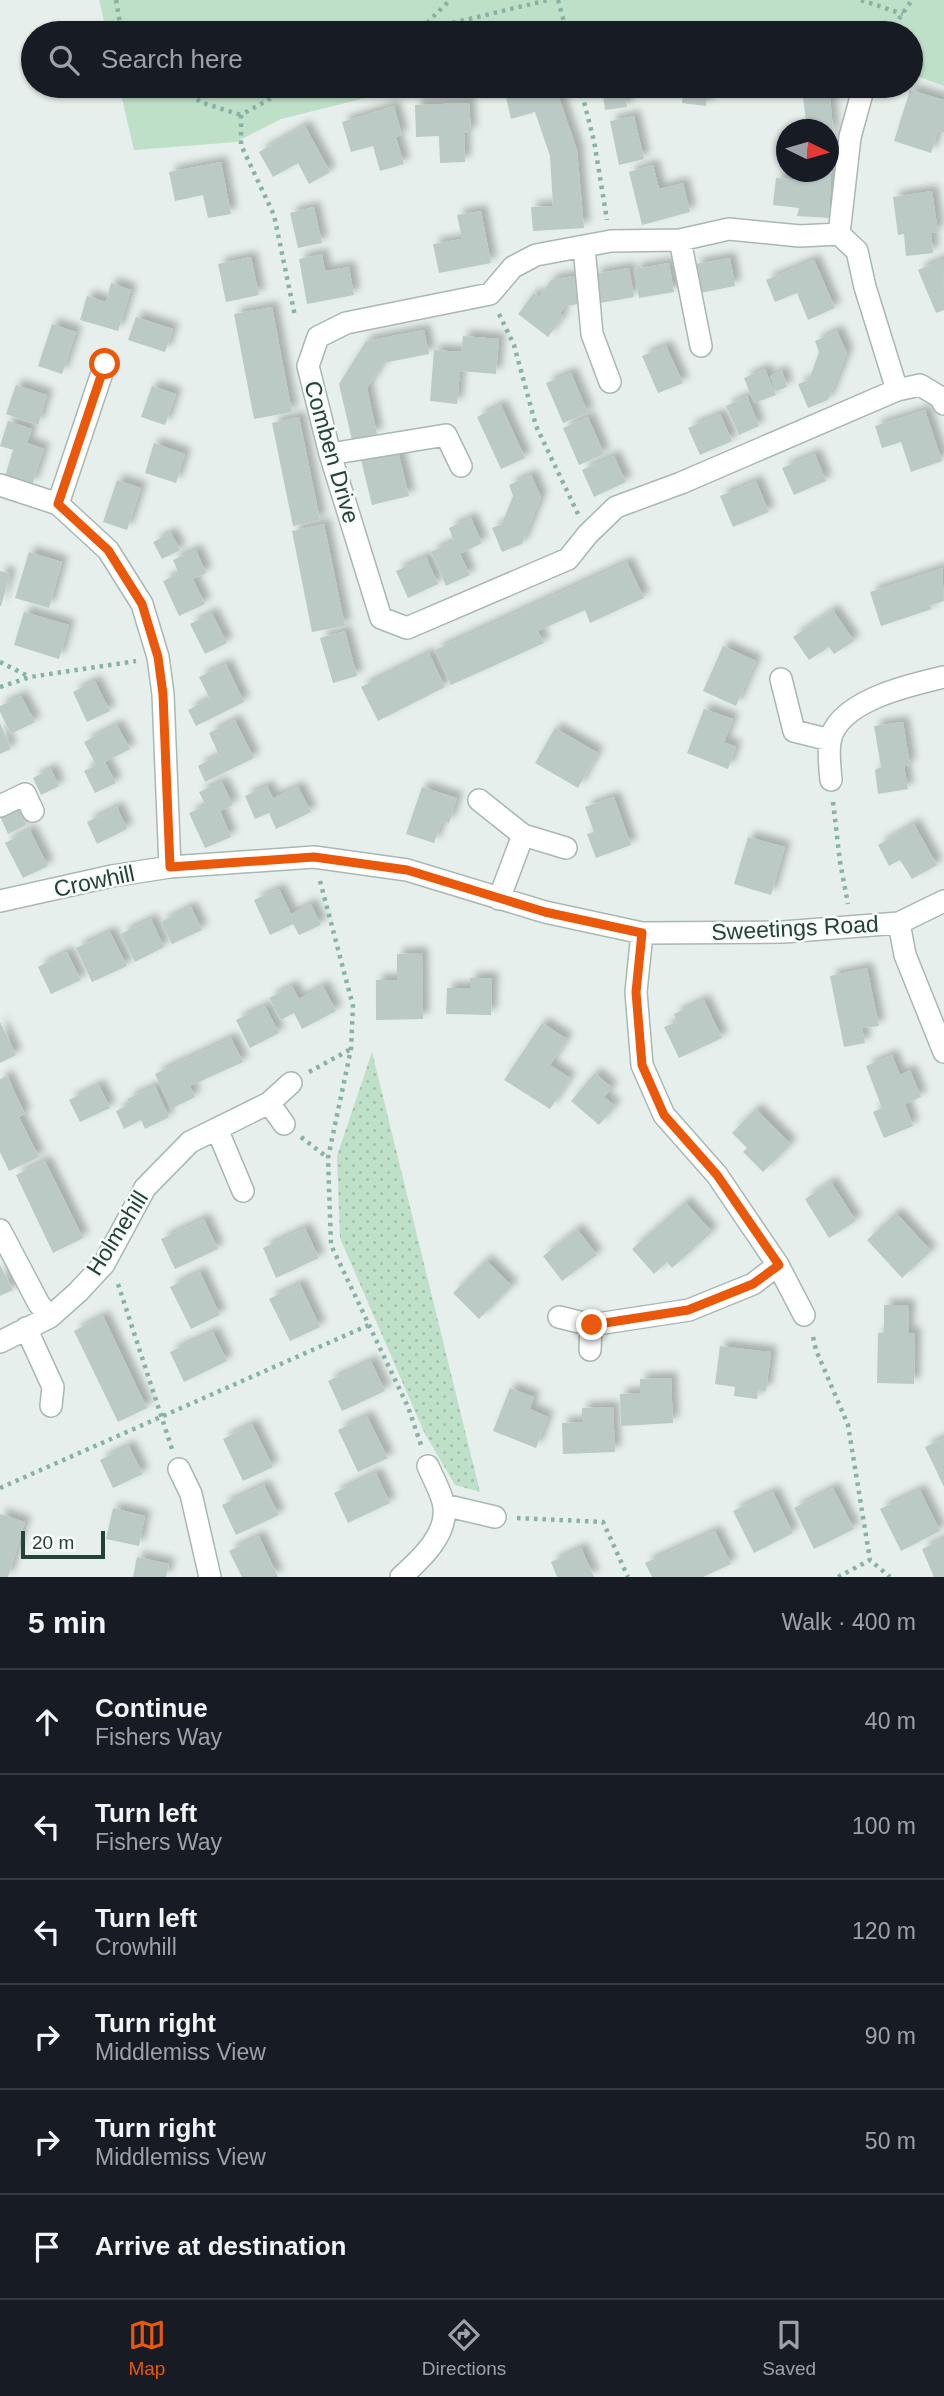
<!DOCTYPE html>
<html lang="en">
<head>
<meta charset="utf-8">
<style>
	body { margin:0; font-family:Arial,sans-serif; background:#20242c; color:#f1f3f6 }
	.compass { position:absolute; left:776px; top:119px; width:63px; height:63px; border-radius:50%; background:#171b24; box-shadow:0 2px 5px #0004; rotate:95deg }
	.scale { position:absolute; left:21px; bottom:18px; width:84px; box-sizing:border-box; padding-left:7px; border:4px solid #24423a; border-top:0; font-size:19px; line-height:24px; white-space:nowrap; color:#24423a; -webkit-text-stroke:5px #f7fbf9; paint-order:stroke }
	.stop { position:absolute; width:21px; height:21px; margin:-16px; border:5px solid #ea580c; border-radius:50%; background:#fff }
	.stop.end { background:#ea580c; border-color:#fff; box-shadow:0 2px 7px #0008 }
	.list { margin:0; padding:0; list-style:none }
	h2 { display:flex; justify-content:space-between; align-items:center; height:91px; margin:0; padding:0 28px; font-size:30px }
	h2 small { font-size:23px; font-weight:400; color:#9ea1a6 }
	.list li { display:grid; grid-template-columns:46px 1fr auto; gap:21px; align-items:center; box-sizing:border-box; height:105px; padding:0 28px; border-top:2px solid #363941 }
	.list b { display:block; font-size:26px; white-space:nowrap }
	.list p { margin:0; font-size:23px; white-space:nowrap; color:#9ea1a6 }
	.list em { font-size:23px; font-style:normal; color:#9ea1a6 }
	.icon { flex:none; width:38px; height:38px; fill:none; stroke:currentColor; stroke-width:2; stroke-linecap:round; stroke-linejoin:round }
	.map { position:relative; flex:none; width:944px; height:1577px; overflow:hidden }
	.search { position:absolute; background:#171b24; box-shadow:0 2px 5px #0004; left:21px; right:21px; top:21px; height:77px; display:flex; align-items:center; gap:18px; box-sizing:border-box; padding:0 24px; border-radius:38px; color:#9ea1a6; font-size:26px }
	.sheet { height:721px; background:#171b24 }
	nav { display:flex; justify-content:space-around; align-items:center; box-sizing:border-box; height:98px; border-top:2px solid #363941; background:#171b24; font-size:19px; color:#9ea1a6 }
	nav a { display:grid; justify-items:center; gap:4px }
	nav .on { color:#ea580c }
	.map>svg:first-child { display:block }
	.grass { fill:url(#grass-dots) }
	.park { fill:#bfe0c8 }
	.building { fill:#bbcac4; filter:url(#shadow) }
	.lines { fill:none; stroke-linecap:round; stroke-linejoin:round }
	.minor-casing { stroke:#a8b8b2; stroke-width:24 }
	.path { stroke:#86b3a5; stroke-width:4.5; stroke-dasharray:3.5 5; stroke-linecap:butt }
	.minor { stroke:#fff; stroke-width:21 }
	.route { stroke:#ea580c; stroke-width:9 }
	.labels { text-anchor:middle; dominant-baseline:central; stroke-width:5; stroke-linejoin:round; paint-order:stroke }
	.street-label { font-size:23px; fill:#24423a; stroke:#f7fbf9 }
</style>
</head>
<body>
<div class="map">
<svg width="944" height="1577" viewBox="0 0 944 1577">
	<defs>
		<pattern id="grass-dots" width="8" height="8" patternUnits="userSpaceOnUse" patternTransform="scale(1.75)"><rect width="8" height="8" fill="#bfe0c8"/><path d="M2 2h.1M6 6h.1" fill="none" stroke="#a4c1ad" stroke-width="1.8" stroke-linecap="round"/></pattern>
		<filter id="shadow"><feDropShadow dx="6" dy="-6" stdDeviation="3.5" flood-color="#0004"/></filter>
	</defs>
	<rect width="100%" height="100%" fill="#e6efeb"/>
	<path class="grass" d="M372 1052 480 1492 455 1485 424 1432 340 1238 337 1156Z"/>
	<path class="park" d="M99 0H944V86L911 74V33H690L666 31 650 33H107Z
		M119 86H414L281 119 236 142 134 150Z"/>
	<path class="building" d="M527 86H555L577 150 584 228 533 231 531 207 553 206 550 156 535 112 511 119 505 93Z
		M602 86H624L627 107 605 110Z
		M684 86H708L706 106 682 103Z
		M776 86H829L833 130 829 218 797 216 799 208 773 205 776 178 804 180V172H828V130H807L802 88 777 91Z
		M910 90 944 100V133L938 131 931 153 894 141Z
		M469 103 471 133H464L465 162 440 163 439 136 416 137 415 105Z
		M394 106 402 135 396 137 404 164 380 171 373 146 351 152 342 122Z
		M634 116 644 159 619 165 610 121Z
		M305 126 330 172 309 184 298 163 273 177 259 152Z
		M221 162 231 214 208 218 203 195 175 201 169 172Z
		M653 165 659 189 683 183 690 212 642 225 629 172Z
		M932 191 938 232 931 233 933 253 906 256 904 234 898 235 893 197Z
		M314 207 322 243 298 248 290 213Z
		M481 211 491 263 439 273 433 244 462 239 457 215Z
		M322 254 325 271 349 267 354 295 307 304 299 259Z
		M251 257 259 295 226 302 218 264Z
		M730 258 735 286 700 293 695 264Z
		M943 259 944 310 936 313 918 270Z
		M814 260 835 308 808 320 797 293 775 302 766 280Z
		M669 263 674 292 639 298 634 269Z
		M629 268 634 297 600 303 594 274Z
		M574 276 579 304 565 306 560 313 563 316 548 337 518 314 534 293 539 297 551 280Z
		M111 283 131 290 118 331 80 320 87 296 106 302Z
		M272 307 292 412 254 419 234 314Z
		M136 317 173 329 165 352 128 340Z
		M52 324 76 332 62 374 38 366Z
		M424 330 429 354 383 363 367 388 377 434 352 440 339 384 366 341Z
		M837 331 847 353 828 400 808 408 798 384 809 380 819 352 815 341Z
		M463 336 499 339 496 374 460 371 457 404 430 401 434 350 461 352Z
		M666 346 683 383 658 393 642 356Z
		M765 369 776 395 754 403 744 378Z
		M782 371 787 387 776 391 770 376Z
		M571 373 588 413 563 423 546 383Z
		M16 385 47 395 38 425 6 414Z
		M152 386 176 394 165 425 141 417Z
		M747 396 759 426 739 435 726 406Z
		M501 405 525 458 501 469 477 417Z
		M925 410 942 461 911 472 901 442 882 448 875 426Z
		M720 414 732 441 700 455 688 428Z
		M299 417 320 520 293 526 272 423Z
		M588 417 604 454 579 465 563 428Z
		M8 421 32 429 27 443 44 449 32 485 5 476 13 450 0 446Z
		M154 443 185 454 176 483 145 473Z
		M398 451 409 496 372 505 361 460Z
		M815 454 826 481 794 495 782 468Z
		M614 456 626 482 594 497 582 470Z
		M531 475 541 497 522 544 502 552 492 528 502 524 513 496 509 485Z
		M117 480 141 488 127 530 103 522Z
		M756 481 769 512 733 527 720 496Z
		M471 518 482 543 460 554 470 575 446 586 431 552 454 541 449 528Z
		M324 524 345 626 312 632 292 531Z
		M171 533 180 550 162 559 153 542Z
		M196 550 206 573 193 579 205 604 179 616 163 581 179 574 173 560Z
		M29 552 62 562 49 608 15 598Z
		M426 557 438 584 408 598 396 571Z
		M627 562 644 598 590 623 585 610 538 631 544 643 451 685 435 650Z
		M942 568 944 601 930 605 932 609 881 626 870 592Z
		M0 571 10 574 1 606H0Z
		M833 610 854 641 834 654 829 647 809 660 793 637Z
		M24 612 69 625 59 659 14 645Z
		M212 613 227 643 205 654 190 624Z
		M345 631 357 676 333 683 320 638Z
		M723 646 756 661 736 706 703 691Z
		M429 653 445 687 378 721 361 687Z
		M226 664 244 702 196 726 188 710 210 699 199 677Z
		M95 681 110 711 87 722 73 692Z
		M21 696 35 722 11 734 0 712V706Z
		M704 709 733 719 724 742 736 747 728 769 687 753Z
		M235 720 254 758 205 782 198 766 219 755 209 733Z
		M903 722 910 765 904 766 908 789 878 794 875 770 881 767 874 726Z
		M0 723 11 749 0 754Z
		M117 725 130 749 105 762 116 783 95 793 84 771 96 765 84 742Z
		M555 728 598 753 578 788 535 763Z
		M51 769 59 786 41 795 33 778Z
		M222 782 233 805 220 811 231 837 205 848 189 813 206 806 199 792Z
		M267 786 273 798 298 787 311 812 276 829 269 813 255 819 245 796Z
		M422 787 457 798 449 823 442 821 434 843 406 834Z
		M614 797 631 845 596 858 587 834 594 832 585 807Z
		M18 807 26 825 8 834 0 816Z
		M117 807 127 829 97 844 87 822Z
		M914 824 937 865 912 879 900 860 889 866 878 845Z
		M30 830 48 866 23 878 5 843Z
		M748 837 785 847 771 895 734 884Z
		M279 889 291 914 311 904 321 925 299 935 293 924 270 935 254 900Z
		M191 907 202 930 172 944 161 922Z
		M151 919 164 947 135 962 121 934Z
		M110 932 127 966 92 982 76 948Z
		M67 952 81 980 51 994 38 967Z
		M422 953 423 1019 376 1020V980H397V954Z
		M867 968 879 1026 862 1028 865 1043 844 1047 830 976Z
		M470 978H492L491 1015 446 1014 447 988H470Z
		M292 986 299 999 323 986 336 1011 302 1029 294 1013 281 1020 269 998Z
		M704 1000 722 1038 679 1058 664 1027 677 1022 674 1014Z
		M265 1006 279 1033 250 1048 236 1020Z
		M0 1022 16 1055 0 1063Z
		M542 1023 567 1039 550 1065 570 1078 550 1109 504 1080Z
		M231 1038 243 1062 190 1086 195 1097 171 1109 155 1074Z
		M892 1055 900 1075 910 1070 921 1097 905 1104 913 1126 884 1138 873 1112 882 1108 866 1066Z
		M595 1073 612 1088 604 1097 615 1106 599 1125 571 1101Z
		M7 1076 25 1114 19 1117 39 1157 9 1171 0 1152V1079Z
		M99 1085 110 1108 80 1122 69 1100Z
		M155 1086 169 1117 145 1129 141 1120 124 1129 116 1111 130 1104 127 1099Z
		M756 1109 791 1144 763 1172 743 1152 747 1148 732 1133Z
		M45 1161 83 1238 53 1253 16 1175Z
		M831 1182 856 1221 829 1238 805 1199Z
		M685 1202 712 1232 672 1268 667 1262 654 1274 632 1249Z
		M896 1213 931 1251 902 1278 867 1240Z
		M204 1219 218 1249 175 1269 161 1239Z
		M305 1228 319 1258 276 1278 263 1248Z
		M577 1229 597 1255 562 1281 543 1256Z
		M486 1260 512 1286 479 1319 453 1293Z
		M0 1265 13 1290 0 1296Z
		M200 1272 220 1315 191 1329 170 1287Z
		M300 1284 320 1327 290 1341 269 1299Z
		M884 1305H909L908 1333H915L914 1384 877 1383 878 1333H884Z
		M103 1316 147 1408 118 1422 74 1331Z
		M213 1332 227 1361 184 1382 170 1352Z
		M720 1346 771 1352 766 1391 758 1390 757 1399 734 1396 735 1387 715 1384Z
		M371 1361 385 1391 342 1411 328 1381Z
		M671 1378 673 1423 621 1426 620 1394 640 1393V1379Z
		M510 1388 534 1397 530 1409 548 1417 536 1448 493 1431Z
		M613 1407 615 1452 563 1454 562 1423 582 1422V1408Z
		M367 1416 388 1458 358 1472 338 1430Z
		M252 1424 273 1467 243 1481 223 1439Z
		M944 1438V1487L925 1447Z
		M129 1446 143 1474 113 1488 100 1460Z
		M376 1473 390 1503 348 1523 334 1493Z
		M264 1485 279 1515 236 1535 222 1505Z
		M833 1488 854 1529 814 1549 794 1508Z
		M920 1490 940 1531 901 1551 880 1509Z
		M773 1492 793 1533 754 1553 733 1511Z
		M113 1508 145 1516 139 1546 106 1539Z
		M0 1514 25 1522 8 1577H0Z
		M715 1531 731 1564 703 1577H652L645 1563Z
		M259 1536 278 1577H242L229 1551Z
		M944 1539V1577H934L922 1549Z
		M581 1548 594 1577H557L551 1562Z
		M137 1557 169 1564 166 1577H133Z"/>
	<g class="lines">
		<defs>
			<path id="minor" d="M839 234 850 137 864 86
				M680 240 701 346
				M584 247 592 334 610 382
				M897 390 865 287 857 251 839 234 800 236 729 229 680 240 611 241 536 255 513 267 490 294 346 323 318 337 308 366 330 454 381 618 407 628 568 559 588 534 616 507 681 483 897 390 920 385 940 397 944 404
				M330 454 446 435 461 466
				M0 485 58 504 108 550 142 604 158 657 163 694 170 867
				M58 504 105 364
				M781 679 794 731 830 740
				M831 780C830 768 828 754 830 742 836 701 910 685 944 677
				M479 800 523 835 566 848
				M0 806 25 794 33 811
				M499 899 523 835
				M0 901 112 876 170 867 314 857 407 870 545 912 642 933 783 932 899 923 944 901
				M899 923 905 955 944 1052
				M642 933 636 992 642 1065 664 1115 717 1175 778 1265 804 1315
				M269 1103 284 1124
				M217 1129 243 1191
				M0 1230 39 1304 50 1317
				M559 1317 591 1325 689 1310 753 1284 778 1265
				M26 1328 53 1387 51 1406
				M0 1342 50 1317 78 1292 104 1264 145 1188 190 1142 269 1103 291 1083
				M590 1350 591 1325
				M179 1469 191 1494 210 1577
				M444 1505 495 1517
				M401 1577C421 1559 451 1532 443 1502 440 1490 433 1478 428 1466"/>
		</defs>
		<use href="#minor" class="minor-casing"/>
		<path class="path" d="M116 0 120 23 125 33
			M558 0 567 33
			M861 0 903 14
			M421 29 450 0
			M411 33 548 0
			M889 33 912 0
			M175 86 203 103 241 115
			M293 86 241 115V145L274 215 295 316
			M580 86 594 141 607 220
			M499 314 514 345 536 426 578 514
			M0 662 30 677
			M0 687 30 677 136 661
			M833 802 840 862 848 904
			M320 881 353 1006 351 1049 328 1158 331 1245 408 1407 421 1445
			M309 1072 351 1049
			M301 1137 328 1158
			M118 1284 172 1449
			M813 1337 816 1350 848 1425 870 1560 890 1577
			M0 1488 369 1325
			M517 1518 603 1522 628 1577
			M838 1577 870 1560"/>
		<use href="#minor" class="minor"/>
	</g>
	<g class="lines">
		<path class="route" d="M105 364 58 504 108 550 142 604 158 657 163 694 170 867 314 857 407 870 545 912 642 933 636 992 642 1065 664 1115 717 1175 779 1265 753 1284 688 1310 592 1325"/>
	</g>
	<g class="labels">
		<g class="street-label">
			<text transform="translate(332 452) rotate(74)">Comben Drive</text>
			<text transform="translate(94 881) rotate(-12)">Crowhill</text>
			<text transform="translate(795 928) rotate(-3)">Sweetings Road</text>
			<text transform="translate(117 1233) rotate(-58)">Holmehill</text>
		</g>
	</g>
</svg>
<svg class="compass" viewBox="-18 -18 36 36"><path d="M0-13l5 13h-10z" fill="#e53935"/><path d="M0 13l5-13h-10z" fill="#9ea1a6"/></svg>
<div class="scale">20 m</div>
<div class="stop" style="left:105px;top:364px"></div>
<div class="stop end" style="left:592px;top:1325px"></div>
<div class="search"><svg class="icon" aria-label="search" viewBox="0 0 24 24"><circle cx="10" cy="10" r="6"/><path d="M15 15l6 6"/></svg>Search here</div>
</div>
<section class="sheet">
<h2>5 min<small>Walk · 400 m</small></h2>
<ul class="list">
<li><svg class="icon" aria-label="ahead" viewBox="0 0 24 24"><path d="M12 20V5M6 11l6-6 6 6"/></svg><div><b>Continue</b><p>Fishers Way</p></div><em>40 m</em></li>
<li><svg class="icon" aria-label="left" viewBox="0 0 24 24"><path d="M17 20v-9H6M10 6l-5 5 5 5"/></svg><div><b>Turn left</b><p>Fishers Way</p></div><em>100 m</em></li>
<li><svg class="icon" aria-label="left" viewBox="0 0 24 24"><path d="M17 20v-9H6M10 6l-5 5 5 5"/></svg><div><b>Turn left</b><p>Crowhill</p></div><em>120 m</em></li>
<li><svg class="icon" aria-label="right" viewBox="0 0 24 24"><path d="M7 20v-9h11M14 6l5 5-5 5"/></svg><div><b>Turn right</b><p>Middlemiss View</p></div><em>90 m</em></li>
<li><svg class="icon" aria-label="right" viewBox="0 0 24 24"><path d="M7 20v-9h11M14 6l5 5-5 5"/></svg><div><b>Turn right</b><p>Middlemiss View</p></div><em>50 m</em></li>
<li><svg class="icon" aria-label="arrive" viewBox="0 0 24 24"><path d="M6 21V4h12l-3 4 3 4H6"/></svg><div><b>Arrive at destination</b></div></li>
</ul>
</section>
<nav>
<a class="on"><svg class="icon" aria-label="map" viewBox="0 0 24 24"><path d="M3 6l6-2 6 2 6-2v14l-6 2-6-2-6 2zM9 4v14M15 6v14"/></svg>Map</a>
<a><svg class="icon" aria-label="directions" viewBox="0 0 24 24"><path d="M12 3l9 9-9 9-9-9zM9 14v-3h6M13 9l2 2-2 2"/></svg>Directions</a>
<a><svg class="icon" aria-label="saved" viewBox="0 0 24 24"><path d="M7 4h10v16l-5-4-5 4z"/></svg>Saved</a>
</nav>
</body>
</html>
